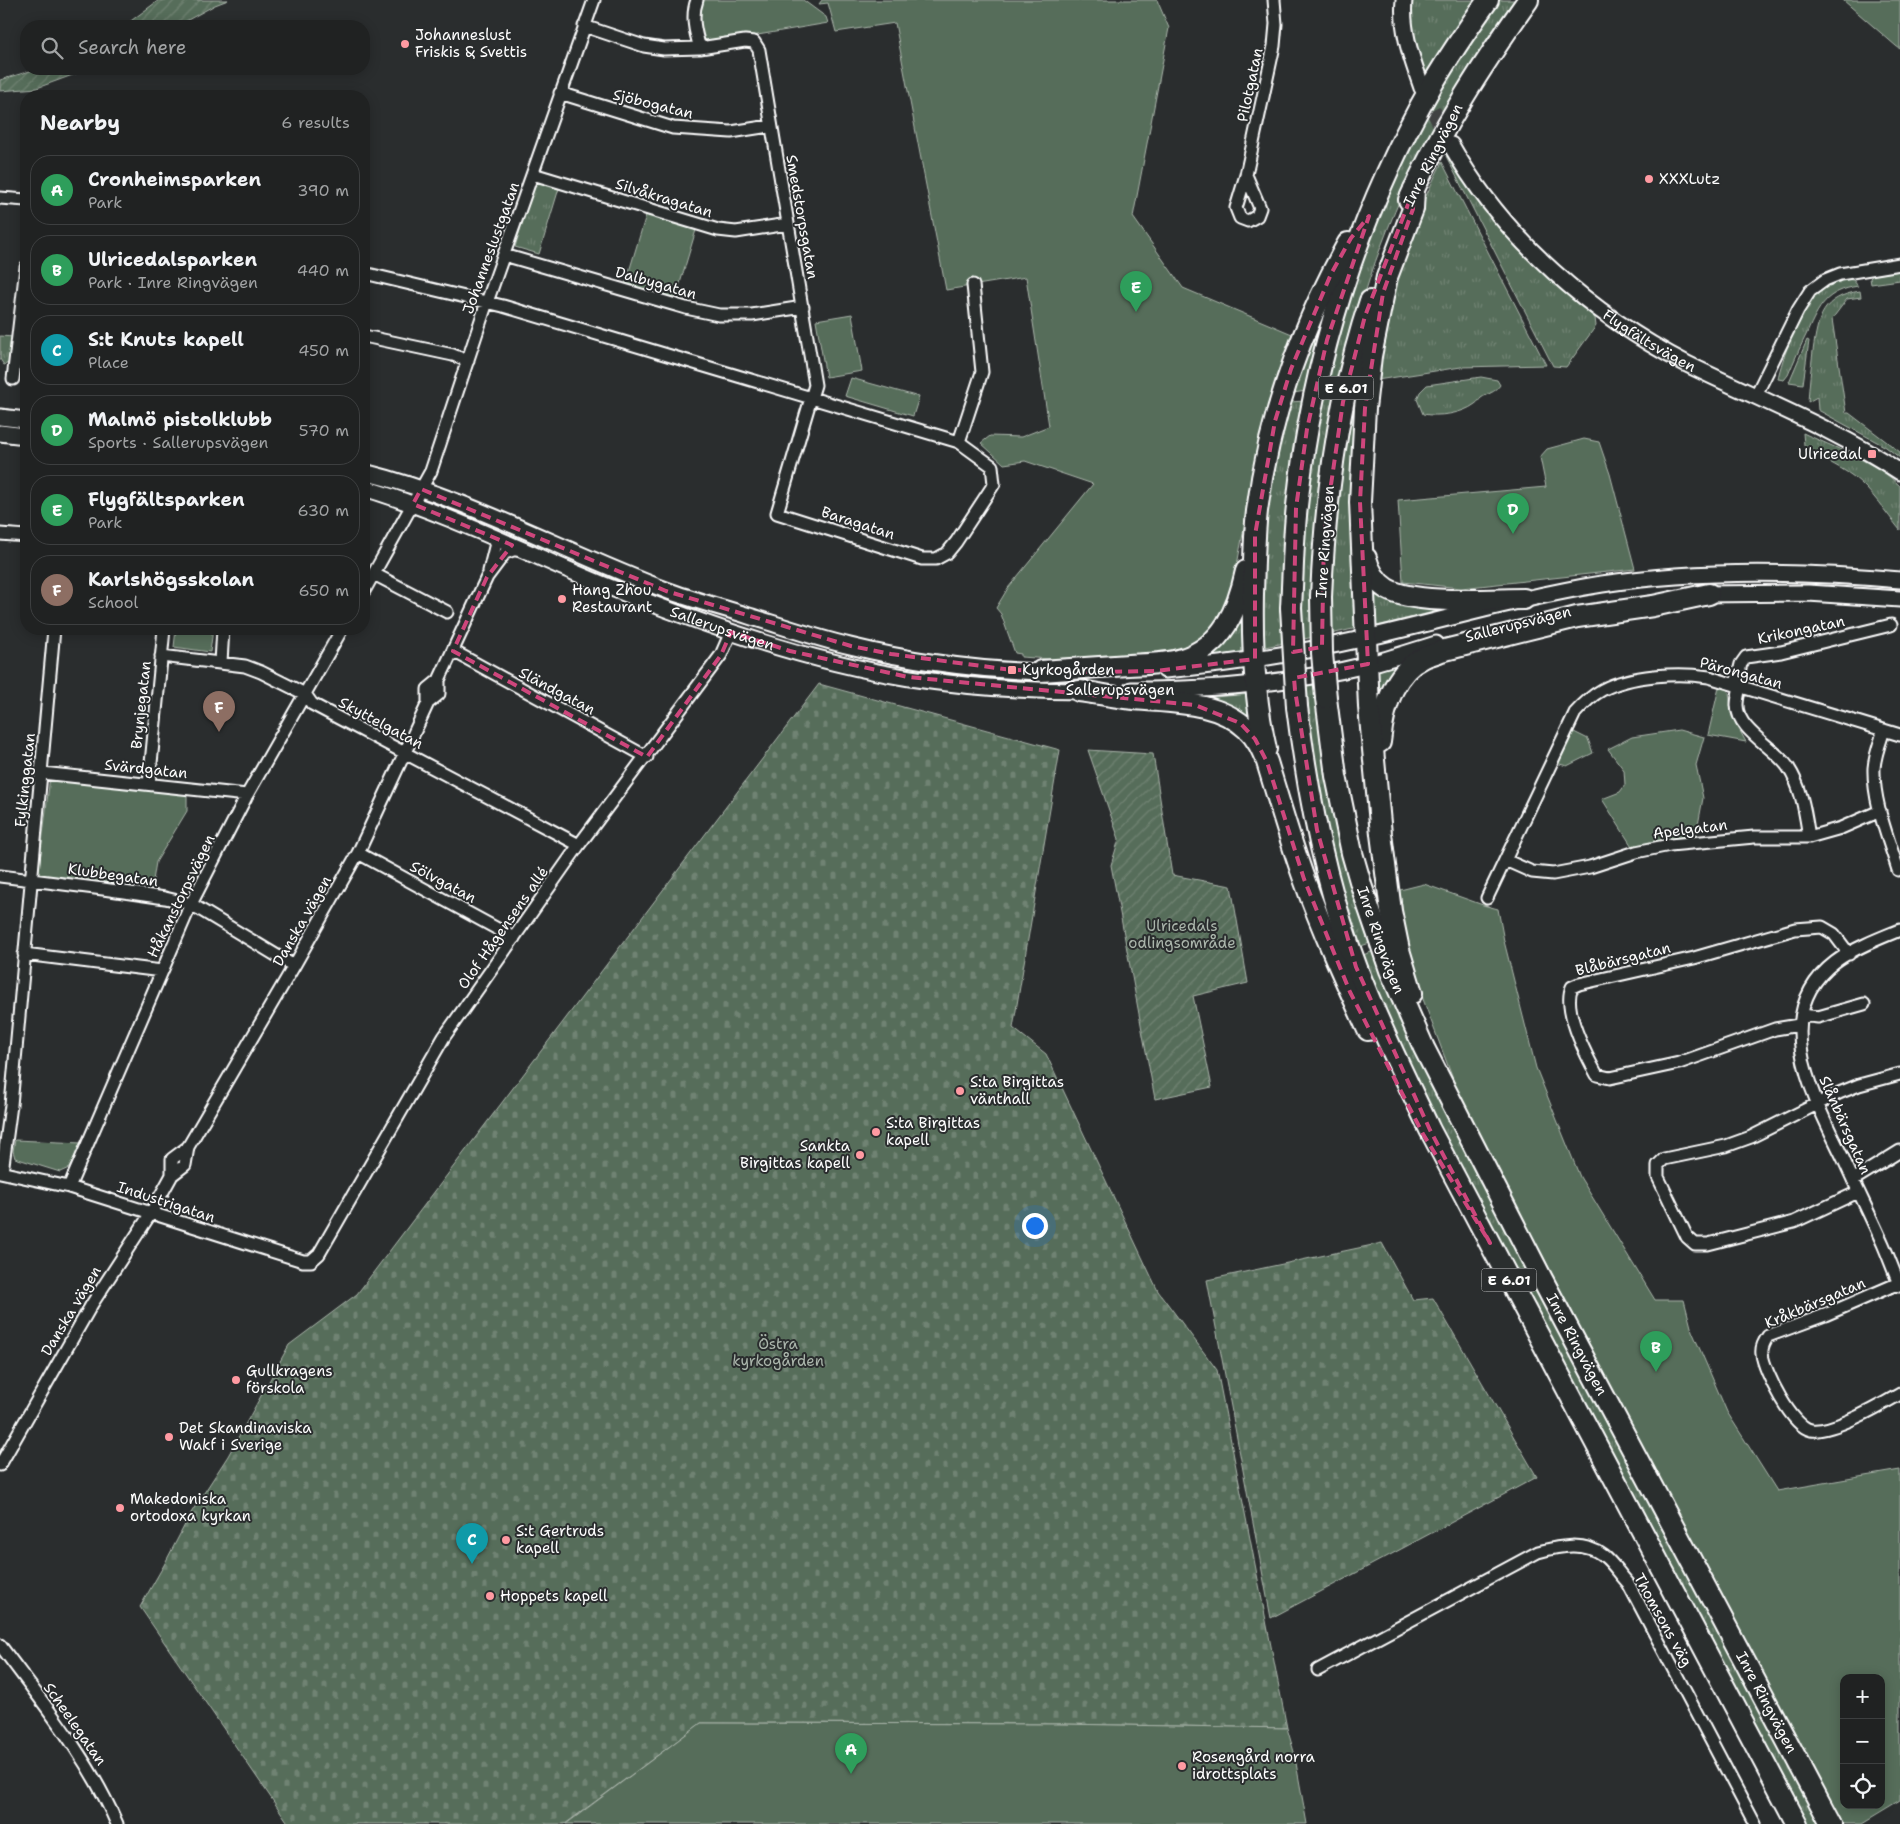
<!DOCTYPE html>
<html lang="en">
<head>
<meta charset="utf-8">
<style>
	body { margin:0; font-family:"Shantell Sans",sans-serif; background:#2d2f2f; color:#f1f3f6 }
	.controls { position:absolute; right:15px; bottom:15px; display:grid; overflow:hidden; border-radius:10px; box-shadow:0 2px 12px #0003 }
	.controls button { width:45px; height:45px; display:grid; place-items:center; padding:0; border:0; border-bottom:1px solid #3d3f40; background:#202222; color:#f1f3f6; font:25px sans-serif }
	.you { position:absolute; left:1034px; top:1225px; width:18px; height:18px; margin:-12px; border:4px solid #fff; border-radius:50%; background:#1a73e8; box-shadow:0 0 0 8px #1a73e833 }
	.badge { display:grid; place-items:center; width:32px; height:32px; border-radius:50%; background:#ff9aa2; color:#fff; font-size:16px; font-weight:700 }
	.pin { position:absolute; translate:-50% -41px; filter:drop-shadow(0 1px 2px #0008) }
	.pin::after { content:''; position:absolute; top:26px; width:18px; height:15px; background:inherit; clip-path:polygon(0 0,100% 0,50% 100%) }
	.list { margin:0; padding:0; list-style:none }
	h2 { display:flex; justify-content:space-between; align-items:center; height:65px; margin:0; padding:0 20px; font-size:21px }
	h2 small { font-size:16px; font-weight:400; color:#a2a4a5 }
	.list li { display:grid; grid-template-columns:32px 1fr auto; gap:15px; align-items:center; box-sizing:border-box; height:70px; margin:0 10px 10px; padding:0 10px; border:1px solid #3d3f40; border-radius:20px }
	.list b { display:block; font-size:19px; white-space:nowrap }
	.list p { margin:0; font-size:16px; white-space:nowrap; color:#a2a4a5 }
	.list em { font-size:16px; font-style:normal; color:#a2a4a5 }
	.icon { flex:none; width:28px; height:28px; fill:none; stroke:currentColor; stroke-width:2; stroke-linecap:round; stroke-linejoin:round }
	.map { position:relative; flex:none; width:1900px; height:1824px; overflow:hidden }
	.search { position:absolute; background:#202222; box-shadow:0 2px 12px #0003; left:20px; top:20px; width:350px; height:55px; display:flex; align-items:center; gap:12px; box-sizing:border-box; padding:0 18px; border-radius:20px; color:#a2a4a5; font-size:19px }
	.panel { position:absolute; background:#202222; box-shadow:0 2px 12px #0003; left:20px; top:90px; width:350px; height:545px; border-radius:20px }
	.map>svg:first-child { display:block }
	.grass { fill:url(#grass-tufts); stroke:#abb6ac }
	.cemetery { fill:url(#cemetery-stones); stroke:#abb6ac }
	.park { fill:#576d5a; stroke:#abb6ac; fill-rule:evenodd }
	.garden { fill:url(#garden-furrows); stroke:#abb6ac }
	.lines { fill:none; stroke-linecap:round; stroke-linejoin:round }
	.secondary-tunnel { stroke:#3f4243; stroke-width:15; stroke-dasharray:15 8; stroke-linecap:butt }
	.street-casing { stroke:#fff; stroke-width:15 }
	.secondary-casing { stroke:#fff; stroke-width:19 }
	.highway-casing { stroke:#fff; stroke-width:24 }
	.street { stroke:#2a2d2e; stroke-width:11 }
	.secondary { stroke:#2a2d2e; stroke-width:15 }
	.highway { stroke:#2a2d2e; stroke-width:20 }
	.highway-bridge-casing { stroke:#fff; stroke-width:24; stroke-linecap:butt }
	.highway-bridge { stroke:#2a2d2e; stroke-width:20 }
	.marked { fill:none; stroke:#ce467c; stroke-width:4; stroke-dasharray:10 6; stroke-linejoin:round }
	.poi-dot { fill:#ff9aa2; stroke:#2a2d2e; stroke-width:2 }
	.labels { text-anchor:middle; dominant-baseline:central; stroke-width:4; stroke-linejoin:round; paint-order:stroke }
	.shield { fill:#2a2d2e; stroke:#bfc0c0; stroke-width:1 }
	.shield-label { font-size:14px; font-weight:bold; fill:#fff }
	.poi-label { font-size:15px; fill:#fff; stroke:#2a2d2e; text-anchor:start }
	.street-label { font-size:15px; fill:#fff; stroke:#2a2d2e }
	.park-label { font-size:15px; fill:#abb6ac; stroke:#2a2d2e }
</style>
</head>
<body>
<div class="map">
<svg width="1900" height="1824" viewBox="0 0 1900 1824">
	<defs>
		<pattern id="grass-tufts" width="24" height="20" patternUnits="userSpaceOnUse" patternTransform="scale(1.25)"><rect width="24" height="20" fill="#576d5a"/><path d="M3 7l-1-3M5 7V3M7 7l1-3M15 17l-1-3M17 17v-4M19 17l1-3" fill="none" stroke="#708373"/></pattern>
		<pattern id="cemetery-stones" width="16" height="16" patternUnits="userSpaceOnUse" patternTransform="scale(1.25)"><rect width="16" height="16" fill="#576d5a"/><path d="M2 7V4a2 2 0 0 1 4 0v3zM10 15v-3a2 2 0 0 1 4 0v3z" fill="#708373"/></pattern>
		<pattern id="garden-furrows" width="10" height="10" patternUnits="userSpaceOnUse" patternTransform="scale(1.25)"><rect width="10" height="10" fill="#576d5a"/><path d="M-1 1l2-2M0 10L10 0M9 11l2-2" fill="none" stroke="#708373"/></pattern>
	</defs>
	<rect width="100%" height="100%" fill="#2a2d2e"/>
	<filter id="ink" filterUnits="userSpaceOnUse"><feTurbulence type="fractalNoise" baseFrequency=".02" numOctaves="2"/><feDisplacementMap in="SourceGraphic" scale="10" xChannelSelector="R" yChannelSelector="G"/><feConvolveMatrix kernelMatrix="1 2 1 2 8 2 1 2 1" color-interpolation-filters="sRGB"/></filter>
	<g filter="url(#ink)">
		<path class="grass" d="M1410 0H1476L1426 78C1416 52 1411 28 1410 0Z
			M1496 0H1514C1459 75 1415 157 1382 244 1364 290 1352 338 1339 386L1323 389 1367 236 1421 120Z
			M1449 154C1462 173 1474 194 1488 212 1520 252 1555 286 1595 318L1596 326 1566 367 1553 366 1446 156Z
			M1442 162 1546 365 1461 367 1377 380C1383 344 1388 307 1397 271 1408 234 1425 197 1442 162Z
			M535 178 560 185 539 254 515 247Z
			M1337 271 1306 391 1287 394Z
			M1900 271V280L1871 284 1870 278 1873 275Z
			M1846 279 1853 280 1858 286C1826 291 1819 306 1807 333 1800 347 1794 361 1788 375L1784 380 1778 379C1781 360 1800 312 1813 298 1822 288 1833 282 1846 279Z
			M1860 291 1861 297 1847 299 1832 319 1846 413H1849L1900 452V458L1886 447 1818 410 1817 397 1808 402C1809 385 1811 368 1813 351 1818 317 1822 297 1860 291Z
			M0 336 14 337 11 362 4 365 0 359Z
			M1367 339 1357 628 1331 634C1329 571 1333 499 1346 436 1352 404 1360 372 1367 339Z
			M1807 340 1809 341 1803 384 1789 382Z
			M1481 377 1497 380 1500 385C1495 393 1488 393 1481 398 1479 400 1478 402 1475 404 1462 414 1438 417 1423 414L1417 399 1420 392 1427 385Z
			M1338 396 1314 637 1299 640 1301 531 1321 399Z
			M1305 401 1284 643 1260 648 1265 492 1290 402Z
			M1803 433C1833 447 1878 463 1900 486V530C1886 513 1872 491 1854 477 1838 465 1818 458 1804 445Z
			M1371 580 1469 603 1373 627Z
			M1249 587 1250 652 1203 660Z
			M1417 656 1378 720 1374 671Z
			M1318 681 1373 942 1358 947 1345 907 1322 817 1303 684Z
			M1252 694 1256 733 1188 699Z
			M1374 951 1823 1824H1806L1430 1114 1360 956Z"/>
		<path class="cemetery" d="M819 684 1060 750 1013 1028 1046 1054 1158 1291 1217 1370 1287 1728 1061 1724 701 1723 565 1824H289L140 1607 164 1565 191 1513 228 1456 289 1345 357 1294Z
			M1382 1243 1413 1300 1433 1298 1537 1477 1271 1618 1207 1280Z"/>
		<path class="park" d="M702 0H803L826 17 828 23 705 44C698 32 697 14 702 0Z
			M822 0H1157L1169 28 1133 217 1183 288 1292 334 1263 428 1237 565 1222 619 1212 633 1184 651 1079 661 1021 657V654L1015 653 1001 614 996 608 1008 588 1093 484 1025 461 1004 464 981 443 990 436 1021 437 1049 426 1026 277 946 290 895 23 836 32 828 3 819 4Z
			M1843 0H1900V49L1896 46Z
			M646 215 696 230 675 300 625 285Z
			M852 314 862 371 826 377 816 320Z
			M851 378 919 397 913 416 845 396Z
			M1584 439 1599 442 1610 474 1635 569 1461 588 1403 582 1398 500 1546 487 1540 457 1547 449Z
			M176 629H213L210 652 174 647Z
			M1720 683 1729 692 1732 716 1746 742 1708 735Z
			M1679 730 1704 737 1696 765 1703 798 1696 836 1633 848 1602 799 1620 792 1625 785 1624 770 1608 749 1632 737Z
			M1572 731 1588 739 1593 753 1567 766 1556 763Z
			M50 777 187 795V811L156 862 151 893 38 876Z
			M1424 884 1483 905 1498 909 1504 941 1536 1068 1580 1177 1655 1300H1684L1692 1331 1727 1412 1777 1491 1900 1470V1801L1862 1824H1841L1460 1098 1408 959 1400 890ZM1844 1678H1881V1805H1844Z
			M15 1140 81 1143 69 1168 60 1172 15 1158 13 1151Z
			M701 1723 1061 1724 1287 1728 1294 1752 1307 1824H566Z"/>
		<path class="garden" d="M159 0H228L215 5 177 26H124Z
			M37 69H89L37 88 0 91V80Z
			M1088 750 1153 754 1172 875 1231 886 1248 983 1193 996 1212 1087 1155 1099 1111 865 1119 839Z"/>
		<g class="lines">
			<path class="secondary-tunnel" d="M1422 89 1447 137"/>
			<defs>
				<path id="street" d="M697 0C691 16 695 32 700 48
					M560 93 673 128 731 132 770 126
					M533 174 718 230 736 232 788 224
					M1246 175 1260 208 1257 216 1248 221 1240 218 1236 208 1246 175 1274 46 1276 24 1274 0
					M0 198 26 200
					M504 255 686 308 719 315H752L803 307
					M364 273 503 306 959 442 992 466 994 484 956 542 947 553 936 559H922L777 513 811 398 815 385 759 50 754 42 745 41 700 48 664 49 644 46 584 26
					M364 336 453 355 468 361
					M13 379 26 267
					M1755 397 1798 310 1810 291 1825 280 1840 274 1900 264
					M959 442 982 372 973 285
					M0 534 26 536
					M489 571 497 539
					M374 574 447 612
					M364 591 431 471 487 302 594 0
					M453 651 647 757
					M161 656 245 666 261 672 305 694 312 704 579 845
					M221 662 223 629
					M1736 684 1741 664 1746 657 1781 652 1891 625
					M1740 685C1739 692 1737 699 1737 705 1737 730 1774 747 1788 767 1802 788 1805 812 1809 837
					M428 703V689L439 680 487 577 505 553 513 550H522
					M1884 730C1880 742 1875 755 1874 768 1873 802 1888 837 1898 870
					M42 773 247 795
					M149 784 164 629
					M358 853 514 938
					M1505 860 1532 872 1553 874 1590 867 1636 852 1670 845 1754 837H1809L1841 828 1880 811
					M0 876 103 889 165 898 191 904 294 966
					M1487 898 1575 713C1583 704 1591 696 1602 690 1630 675 1678 672 1709 677L1900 735
					M1900 930C1880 938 1852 949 1835 962 1767 1014 1814 1098 1843 1158 1856 1187 1870 1215 1883 1244 1889 1258 1894 1272 1900 1286
					M24 954 162 971
					M1802 1015 1818 1017 1864 1004
					M1799 1025 1775 1029 1679 1063 1610 1078 1597 1075C1586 1055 1562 1009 1572 987L1579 984 1694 958 1795 929 1822 927 1834 934 1849 954
					M0 1172 69 1187 303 1261H311L319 1254 444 1037 579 845 721 655 731 632
					M2 1172 11 1105 54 629
					M172 1175V1159L188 1147 294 966 358 853 428 703 439 694V680
					M1853 1180 1900 1151
					M69 1187 191 904 247 795 342 629
					M1858 1192 1794 1222 1708 1244H1695L1687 1237 1658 1177V1165L1664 1159 1726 1146 1751 1137 1839 1093 1859 1085 1900 1074
					M1899 1283 1825 1315 1768 1336C1764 1342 1761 1347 1762 1354 1764 1371 1792 1427 1811 1430 1833 1433 1881 1405 1900 1394
					M0 1465 92 1304 151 1213 172 1175 185 1165 188 1147
					M0 1645C42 1702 89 1758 117 1824
					M1318 1670 1538 1552C1560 1546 1585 1541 1604 1556 1613 1563 1620 1575 1628 1583L1755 1824"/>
				<g id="secondary">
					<path d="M1404 0C1401 31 1412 59 1422 88"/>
					<path id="s1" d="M1451 145C1504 239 1592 315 1687 364 1758 399 1834 428 1900 472"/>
					<path d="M0 417 26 420"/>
					<path d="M0 433 26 436"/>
					<path d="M364 472C469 498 565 552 666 590 693 600 721 607 749 616 782 626 816 638 850 646 915 662 985 671 1052 672"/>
					<path id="s2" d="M364 488C447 513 524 552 604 585 702 624 805 661 910 678 968 687 1029 691 1088 691"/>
					<path d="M1699 594 1808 593 1900 599"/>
					<path d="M1165 670C1232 664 1300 653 1366 638 1445 620 1522 597 1602 584 1700 569 1801 571 1900 580"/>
					<path d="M1131 690C1210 690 1289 684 1366 665 1390 659 1413 651 1436 644"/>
				</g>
				<g id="highway">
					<path d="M1409 200C1441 128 1483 64 1528 0"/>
					<path d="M1366 558C1369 570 1376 582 1387 589 1415 605 1491 599 1524 599"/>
					<path d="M1321 597C1325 497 1338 397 1370 301"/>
					<path d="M1291 608C1293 574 1293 540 1297 506 1312 359 1358 214 1432 85 1449 56 1468 28 1488 0"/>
					<path d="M1041 671C1070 669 1100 667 1129 665 1146 664 1166 664 1182 659 1223 647 1238 608 1246 571"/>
					<path d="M1079 691C1094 693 1110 696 1125 698 1165 703 1216 699 1247 729 1257 738 1262 750 1267 762 1279 801 1290 840 1304 879 1322 930 1345 980 1368 1030"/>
					<path id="s3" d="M1326 698 1336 776 1352 853 1362 888 1390 970 1424 1048 1542 1279 1831 1824"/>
					<path d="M1297 707C1308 796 1325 885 1357 968 1378 1024 1405 1077 1430 1130L1797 1824"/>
					<path d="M1380 742C1383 712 1392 673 1423 658 1428 655 1435 654 1441 651L1577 617 1653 606 1709 594"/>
					<path d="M1266 749C1254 698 1252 646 1253 594 1254 566 1254 538 1257 511 1269 416 1302 326 1348 243"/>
					<path d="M1412 993 1399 950 1391 911 1381 834 1369 707 1360 502 1365 408 1371 356 1387 277 1413 209 1414 189"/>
				</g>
			</defs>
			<use href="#street" class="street-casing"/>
			<use href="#secondary" class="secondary-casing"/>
			<use href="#highway" class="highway-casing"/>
			<use href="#street" class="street"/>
			<use href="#secondary" class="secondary"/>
			<use href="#highway" class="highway"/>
			<defs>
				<path id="highway-bridge" d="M1321 597 1322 653 1326 698
					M1291 608 1297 707"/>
			</defs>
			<use href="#highway-bridge" class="highway-bridge-casing"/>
			<use href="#highway-bridge" class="highway-bridge"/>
		</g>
	</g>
	<path class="marked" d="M1414 189 1413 209 1383 293 1365 408 1360 502 1368 664 1294 678 1295 690 1317 830 1356 967 1430 1130 1490 1243 1423 1134 1350 992 1304 879 1267 762 1255 739 1240 723 1195 705 908 677 790 651 731 632 721 655 647 757 453 651 487 577 512 545 413 504 421 489 666 591 851 646 891 654 1012 670 1097 672 1155 671 1255 659V535L1275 421 1291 369 1331 274 1351 238 1369 216 1327 340 1307 429 1296 508 1293 652 1322 647 1324 533 1343 402 1365 316Z"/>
	<g class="poi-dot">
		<circle cx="405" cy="44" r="5"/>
		<circle cx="1649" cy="179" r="5"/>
		<rect x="1867" y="449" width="10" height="10" rx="2.5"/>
		<circle cx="562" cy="599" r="5"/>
		<rect x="1007" y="665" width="10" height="10" rx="2.5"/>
		<circle cx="960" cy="1091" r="5"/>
		<circle cx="876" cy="1132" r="5"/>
		<circle cx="860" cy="1155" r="5"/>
		<circle cx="236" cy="1380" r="5"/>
		<circle cx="169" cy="1437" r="5"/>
		<circle cx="120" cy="1508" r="5"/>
		<circle cx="506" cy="1540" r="5"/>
		<circle cx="490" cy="1596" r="5"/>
		<circle cx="1182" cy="1766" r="5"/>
	</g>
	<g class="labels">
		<g class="shield">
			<rect x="1318.5" y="376.5" width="55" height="23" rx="4"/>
			<rect x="1481.5" y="1268.5" width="55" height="23" rx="4"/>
		</g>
		<g class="shield-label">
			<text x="1346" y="388">E 6.01</text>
			<text x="1509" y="1280">E 6.01</text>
		</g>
		<g class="poi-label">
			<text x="415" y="35">Johanneslust<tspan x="415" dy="17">Friskis &amp; Svettis</tspan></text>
			<text x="1659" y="179">XXXLutz</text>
			<text x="1862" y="454" text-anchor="end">Ulricedal</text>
			<text x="572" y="590">Hang Zhou<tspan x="572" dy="17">Restaurant</tspan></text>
			<text x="1022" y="670">Kyrkogården</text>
			<text x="970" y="1082">S:ta Birgittas<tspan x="970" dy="17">vänthall</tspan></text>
			<text x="886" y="1123">S:ta Birgittas<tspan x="886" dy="17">kapell</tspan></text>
			<text x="850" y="1146" text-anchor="end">Sankta<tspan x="850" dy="17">Birgittas kapell</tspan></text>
			<text x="246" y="1371">Gullkragens<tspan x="246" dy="17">förskola</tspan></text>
			<text x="179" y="1428">Det Skandinaviska<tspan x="179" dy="17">Wakf i Sverige</tspan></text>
			<text x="130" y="1499">Makedoniska<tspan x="130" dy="17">ortodoxa kyrkan</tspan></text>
			<text x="516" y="1531">S:t Gertruds<tspan x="516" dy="17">kapell</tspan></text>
			<text x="500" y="1596">Hoppets kapell</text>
			<text x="1192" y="1757">Rosengård norra<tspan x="1192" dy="17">idrottsplats</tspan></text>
		</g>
		<g class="street-label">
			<text transform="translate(1250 85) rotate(-78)">Pilotgatan</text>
			<text transform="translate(653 104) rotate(14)">Sjöbogatan</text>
			<text transform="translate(1433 155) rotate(-63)">Inre Ringvägen</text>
			<text transform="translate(664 198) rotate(17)">Silvåkragatan</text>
			<text transform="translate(802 217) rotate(80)">Smedstorpsgatan</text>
			<text transform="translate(491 248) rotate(-70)">Johanneslustgatan</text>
			<text transform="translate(656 283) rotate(16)">Dalbygatan</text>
			<text stroke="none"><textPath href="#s1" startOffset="282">Flygfältsvägen</textPath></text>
			<text transform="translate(858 523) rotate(18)">Baragatan</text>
			<text transform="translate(1325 542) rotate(-86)">Inre Ringvägen</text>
			<text transform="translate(1518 624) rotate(-14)">Sallerupsvägen</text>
			<text stroke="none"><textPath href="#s2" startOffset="385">Sallerupsvägen</textPath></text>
			<text transform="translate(1801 630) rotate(-12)">Krikongatan</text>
			<text transform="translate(1741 673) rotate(15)">Pärongatan</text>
			<text x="1120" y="690">Sallerupsvägen</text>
			<text transform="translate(557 691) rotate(28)">Sländgatan</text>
			<text transform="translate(141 705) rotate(-84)">Brynjegatan</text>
			<text transform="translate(381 723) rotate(28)">Skyttelgatan</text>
			<text transform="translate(146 769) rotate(6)">Svärdgatan</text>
			<text transform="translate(25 780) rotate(-84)">Fylkinggatan</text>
			<text transform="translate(1690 829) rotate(-7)">Apelgatan</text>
			<text transform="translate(113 875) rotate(8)">Klubbegatan</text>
			<text transform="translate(443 882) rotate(28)">Sölvgatan</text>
			<text transform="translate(181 896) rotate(-64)">Håkanstorpsvägen</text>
			<text transform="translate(302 921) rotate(-60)">Danska vägen</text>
			<text transform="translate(503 928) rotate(-55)">Olof Hågensens allé</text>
			<text stroke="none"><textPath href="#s3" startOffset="249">Inre Ringvägen</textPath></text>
			<text transform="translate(1623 959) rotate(-14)">Blåbärsgatan</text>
			<text transform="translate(1845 1125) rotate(66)">Slånbärsgatan</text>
			<text transform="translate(166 1202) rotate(18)">Industrigatan</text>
			<text transform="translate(1815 1303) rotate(-23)">Kråkbärsgatan</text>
			<text transform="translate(71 1311) rotate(-59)">Danska vägen</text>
			<text stroke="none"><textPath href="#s3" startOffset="699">Inre Ringvägen</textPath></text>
			<text transform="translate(1663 1620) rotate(61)">Thomsons väg</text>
			<text stroke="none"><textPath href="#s3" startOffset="1104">Inre Ringvägen</textPath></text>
			<text transform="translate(75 1724) rotate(55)">Scheelegatan</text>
		</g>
		<g class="park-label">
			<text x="1182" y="926">Ulricedals<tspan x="1182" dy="17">odlingsområde</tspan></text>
			<text x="778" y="1344">Östra<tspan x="778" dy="17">kyrkogården</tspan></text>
		</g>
	</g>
</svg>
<div class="controls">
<button>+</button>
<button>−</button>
<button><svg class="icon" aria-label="locate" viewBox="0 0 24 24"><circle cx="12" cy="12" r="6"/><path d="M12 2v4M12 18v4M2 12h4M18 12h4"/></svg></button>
</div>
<div class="you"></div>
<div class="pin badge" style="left:851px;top:1774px;background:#2e9e5b">A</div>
<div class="pin badge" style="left:1656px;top:1372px;background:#2e9e5b">B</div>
<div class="pin badge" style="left:472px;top:1564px;background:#0f9aa8">C</div>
<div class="pin badge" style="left:1513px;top:534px;background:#2e9e5b">D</div>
<div class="pin badge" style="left:1136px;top:312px;background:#2e9e5b">E</div>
<div class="pin badge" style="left:219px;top:732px;background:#8d6e63">F</div>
<div class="search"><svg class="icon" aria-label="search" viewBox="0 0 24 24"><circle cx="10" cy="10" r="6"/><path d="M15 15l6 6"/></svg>Search here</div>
<section class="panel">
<h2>Nearby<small>6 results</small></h2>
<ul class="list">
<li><span class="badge" style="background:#2e9e5b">A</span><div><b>Cronheimsparken</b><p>Park</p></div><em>390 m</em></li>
<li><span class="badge" style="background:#2e9e5b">B</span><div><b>Ulricedalsparken</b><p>Park · Inre Ringvägen</p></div><em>440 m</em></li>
<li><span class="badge" style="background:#0f9aa8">C</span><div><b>S:t Knuts kapell</b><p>Place</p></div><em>450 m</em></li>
<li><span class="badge" style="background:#2e9e5b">D</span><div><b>Malmö pistolklubb</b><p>Sports · Sallerupsvägen</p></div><em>570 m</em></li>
<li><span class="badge" style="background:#2e9e5b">E</span><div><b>Flygfältsparken</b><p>Park</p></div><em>630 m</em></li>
<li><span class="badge" style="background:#8d6e63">F</span><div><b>Karlshögsskolan</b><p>School</p></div><em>650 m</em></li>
</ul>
</section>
</div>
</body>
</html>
